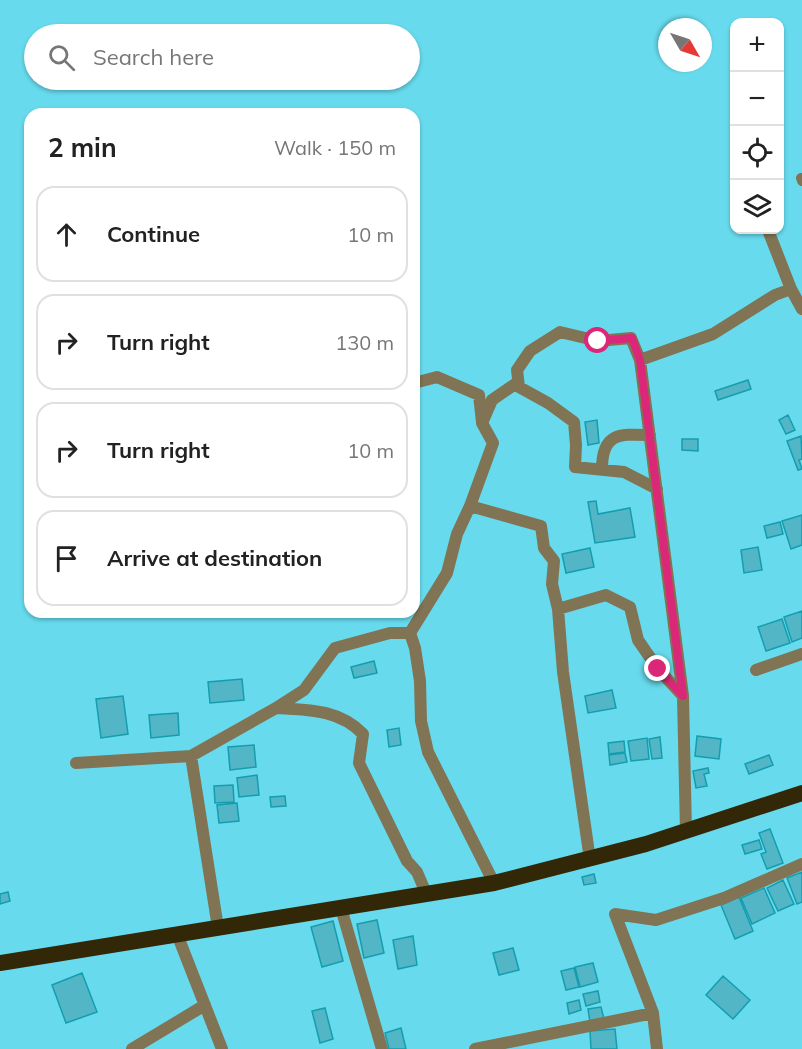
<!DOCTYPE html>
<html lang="en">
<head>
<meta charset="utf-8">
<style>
	body { margin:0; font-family:Mulish,sans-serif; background:#f6f6f6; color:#222 }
	.controls { position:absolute; right:18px; top:18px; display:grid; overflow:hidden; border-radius:12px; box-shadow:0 2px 4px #0004 }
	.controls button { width:54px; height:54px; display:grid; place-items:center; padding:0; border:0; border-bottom:2px solid #e0e0e0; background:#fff; color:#222; font:30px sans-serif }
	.compass { position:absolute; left:658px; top:18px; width:54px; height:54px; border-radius:50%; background:#fff; box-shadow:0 2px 4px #0004; rotate:129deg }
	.stop { position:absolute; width:18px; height:18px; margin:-14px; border:4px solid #db2777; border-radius:50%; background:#fff }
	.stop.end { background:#db2777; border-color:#fff; box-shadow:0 2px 6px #0008 }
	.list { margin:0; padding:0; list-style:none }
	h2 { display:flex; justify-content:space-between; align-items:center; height:78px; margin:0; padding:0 24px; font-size:26px }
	h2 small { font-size:20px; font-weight:400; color:#767676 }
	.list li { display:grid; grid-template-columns:39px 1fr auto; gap:18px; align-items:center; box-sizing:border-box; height:96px; margin:0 12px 12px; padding:0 12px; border:2px solid #e0e0e0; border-radius:18px }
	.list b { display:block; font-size:22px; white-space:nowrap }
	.list em { font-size:20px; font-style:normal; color:#767676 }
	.icon { flex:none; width:33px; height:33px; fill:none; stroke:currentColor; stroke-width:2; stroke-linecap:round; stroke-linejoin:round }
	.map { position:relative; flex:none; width:802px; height:1049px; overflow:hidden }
	.search { position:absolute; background:#fff; box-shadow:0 2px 4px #0004; left:24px; top:24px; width:396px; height:66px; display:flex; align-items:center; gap:15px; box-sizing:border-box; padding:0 21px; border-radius:33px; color:#767676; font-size:22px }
	.panel { position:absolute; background:#fff; box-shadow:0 2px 4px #0004; left:24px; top:108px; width:396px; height:510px; border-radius:18px }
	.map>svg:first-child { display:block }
	.building { fill:#52b6c6; stroke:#139eaf; stroke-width:1.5 }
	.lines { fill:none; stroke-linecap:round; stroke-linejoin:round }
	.service { stroke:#817455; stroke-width:10 }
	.minor { stroke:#817455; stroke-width:12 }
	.trunk { stroke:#322808; stroke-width:16 }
	.route { stroke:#db2777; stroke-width:8 }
</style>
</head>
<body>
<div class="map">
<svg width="802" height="1049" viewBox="0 0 802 1049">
	<rect width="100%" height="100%" fill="#67dbed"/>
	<path class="building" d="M748 380 751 389 718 400 715 391Z
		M788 415 795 430 786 434 779 420Z
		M597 420 599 443 588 445 585 422Z
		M801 436 802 459 799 460 802 469 798 470 787 441Z
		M682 439H698V451L682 450Z
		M596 501 598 514 630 508 635 537 595 543 588 502Z
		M802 515V545L791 549 782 521Z
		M780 522 783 534 767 538 764 526Z
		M758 547 762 570 744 573 741 550Z
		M590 548 594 567 566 573 562 554Z
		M802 611V638L792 642 784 617Z
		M782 619 790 643 766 651 758 627Z
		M374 661 377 673 354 678 351 667Z
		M242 679 244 700 210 703 208 682Z
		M612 690 616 708 588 713 585 696Z
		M123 696 128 734 101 738 96 699Z
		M178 713 179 735 151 738 149 715Z
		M399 728 401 745 389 747 387 730Z
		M697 736 721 739 719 759 695 756Z
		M660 737 662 758 652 759 649 739Z
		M647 738 649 759 631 761 628 741Z
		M624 741 625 752 609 754 608 743Z
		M254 745 256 767 230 770 228 747Z
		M625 753 627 762 610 765 609 755Z
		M769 755 773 765 749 774 745 764Z
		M708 768 709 773 704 774 707 786 696 788 693 771Z
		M257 775 259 795 239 797 237 778Z
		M233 785 234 802 215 803 214 786Z
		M285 796 286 806 271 807 270 797Z
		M237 803 239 821 219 823 217 805Z
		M770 829 783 863 767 869 761 854 766 852 759 833Z
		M759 840 762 849 745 854 742 845Z
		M802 872V902L797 904 787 878Z
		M594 874 596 883 584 885 582 877Z
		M783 880 794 904 778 911 767 888Z
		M764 888 775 913 752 924 741 898Z
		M8 892 10 901 0 904V894Z
		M739 897 753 931 735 939 721 905Z
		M377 920 384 953 364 958 357 924Z
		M333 921 343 961 322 967 311 927Z
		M413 936 417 965 398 969 393 940Z
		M513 948 519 970 499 975 493 953Z
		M593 963 598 982 580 987 575 967Z
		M574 968 579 987 566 990 561 971Z
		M82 973 97 1012 66 1023 52 985Z
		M723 976 750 1000 733 1019 706 995Z
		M598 991 600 1002 586 1006 583 994Z
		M579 1000 581 1010 569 1014 567 1003Z
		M601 1007 604 1019 590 1022 588 1009Z
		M325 1008 333 1039 320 1043 312 1011Z
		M401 1028 406 1049H389L385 1033Z
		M615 1029 617 1049H591L590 1031Z"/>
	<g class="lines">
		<path class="service" d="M801 178 802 181"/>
		<path class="minor" d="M768 230 791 289 802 309
			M640 360 713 334 775 295 791 289
			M414 383 437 377 479 395 482 422
			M602 469C602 432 620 434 650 435
			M657 489 624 472 575 467 576 445 574 422 548 403 519 387 517 370 530 351 560 332 598 341 631 338 640 360 683 696 686 832
			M470 506 493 443 482 423 492 400 518 382
			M558 609 563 672 590 860
			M410 633 415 648 420 681 421 721 428 752 494 883
			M756 670 802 654
			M276 708C308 710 339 709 363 734L359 763 407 861 417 872 426 893
			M191 756 276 708 304 690 335 648 390 633H410L447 573 457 534 470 506 541 526 544 548 554 561 552 584 558 609 606 595 630 607 638 640 658 669 683 696
			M76 763 191 756 218 928
			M341 908 382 1049
			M177 934 222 1049
			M132 1049 205 1005
			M475 1049 653 1013
			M657 1049 653 1013 615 914 656 920 724 898 802 864"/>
		<path class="trunk" d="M0 963 494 883 646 844 802 793"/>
	</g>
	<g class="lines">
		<path class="route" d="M598 341 632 338 640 360 683 696 658 669"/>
	</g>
</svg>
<div class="controls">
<button>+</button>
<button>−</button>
<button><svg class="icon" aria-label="locate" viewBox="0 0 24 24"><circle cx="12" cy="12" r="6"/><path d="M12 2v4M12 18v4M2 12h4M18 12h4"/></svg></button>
<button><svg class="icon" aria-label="layers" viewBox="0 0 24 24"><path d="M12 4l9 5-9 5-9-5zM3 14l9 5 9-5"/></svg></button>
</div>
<svg class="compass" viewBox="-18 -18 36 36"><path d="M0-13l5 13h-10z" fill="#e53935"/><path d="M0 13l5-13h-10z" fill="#767676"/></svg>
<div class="stop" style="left:598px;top:341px"></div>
<div class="stop end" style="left:658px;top:669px"></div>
<div class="search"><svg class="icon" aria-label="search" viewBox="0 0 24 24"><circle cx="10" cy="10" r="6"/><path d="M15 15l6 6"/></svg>Search here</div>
<section class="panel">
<h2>2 min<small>Walk · 150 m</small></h2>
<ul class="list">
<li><svg class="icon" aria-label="ahead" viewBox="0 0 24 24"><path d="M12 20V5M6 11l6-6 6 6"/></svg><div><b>Continue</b></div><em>10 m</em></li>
<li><svg class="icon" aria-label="right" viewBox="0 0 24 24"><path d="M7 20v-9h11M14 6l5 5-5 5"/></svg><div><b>Turn right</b></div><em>130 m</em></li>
<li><svg class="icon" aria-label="right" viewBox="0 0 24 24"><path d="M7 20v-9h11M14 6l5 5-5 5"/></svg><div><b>Turn right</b></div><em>10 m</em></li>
<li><svg class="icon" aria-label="arrive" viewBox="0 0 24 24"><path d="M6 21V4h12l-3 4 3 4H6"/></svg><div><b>Arrive at destination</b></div></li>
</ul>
</section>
</div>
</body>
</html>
